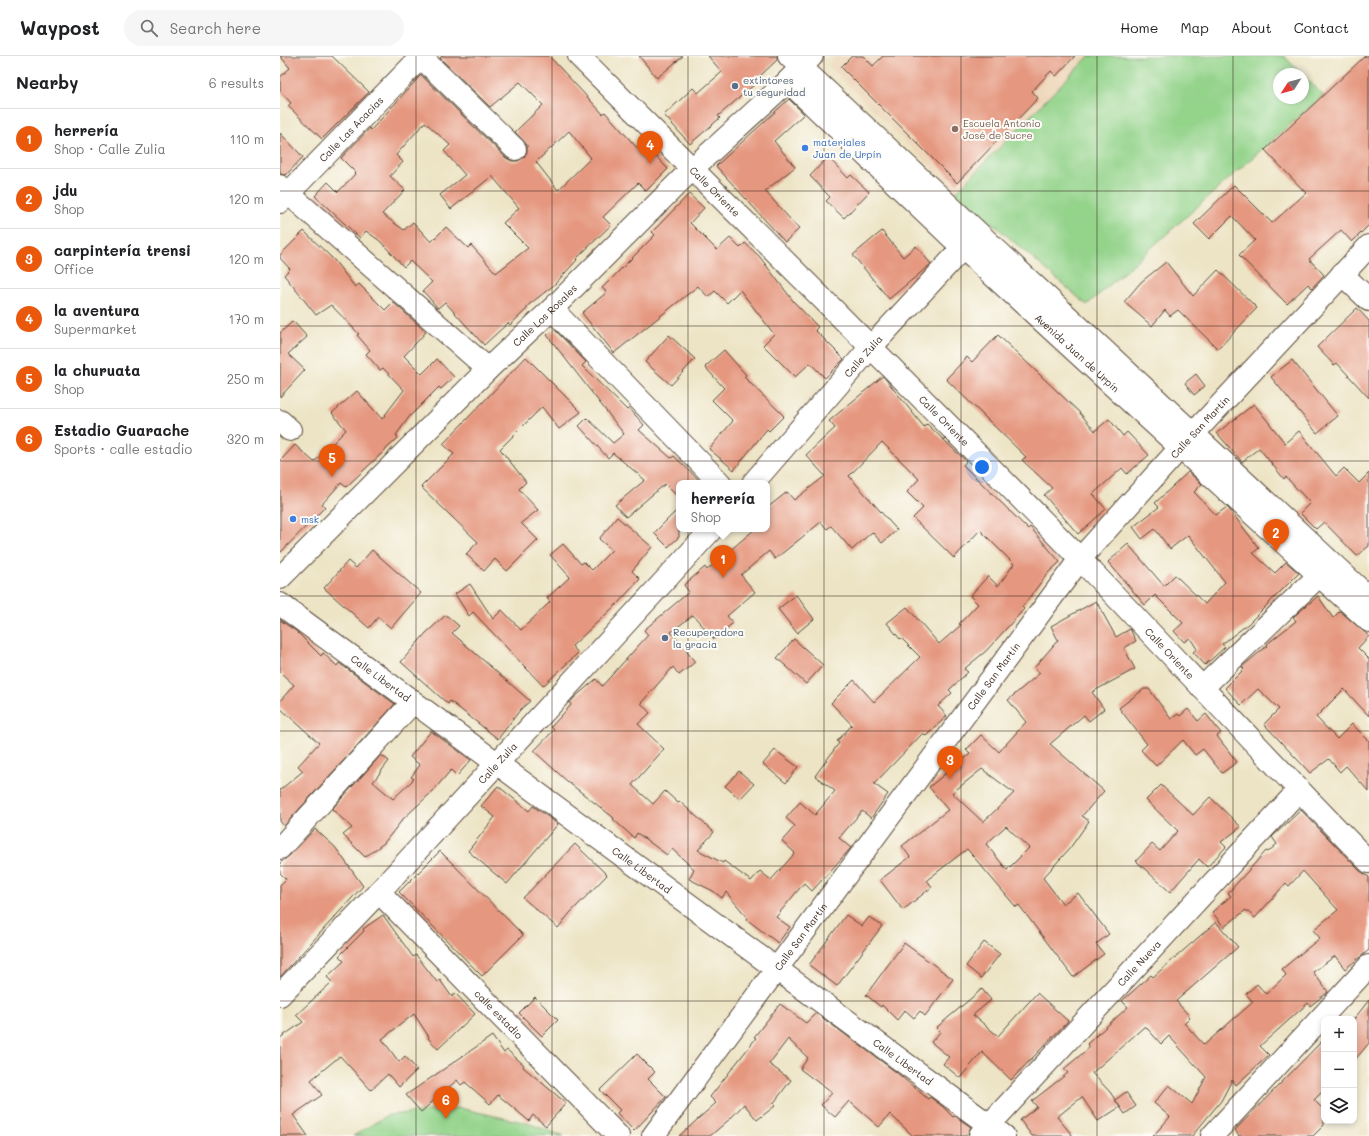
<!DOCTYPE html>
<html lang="en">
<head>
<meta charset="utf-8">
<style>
	body { margin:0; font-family:Mali,sans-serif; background:#f6f6f6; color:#202124 }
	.controls { position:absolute; right:12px; bottom:12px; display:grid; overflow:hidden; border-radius:8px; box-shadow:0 2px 6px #0003 }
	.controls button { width:36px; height:36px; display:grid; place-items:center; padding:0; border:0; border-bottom:1px solid #e0e0e0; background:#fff; color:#202124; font:20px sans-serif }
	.compass { position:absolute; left:993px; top:12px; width:36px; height:36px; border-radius:50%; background:#fff; box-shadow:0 2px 6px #0003; rotate:234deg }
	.you { position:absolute; left:702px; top:411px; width:14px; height:14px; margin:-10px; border:3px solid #fff; border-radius:50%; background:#1a73e8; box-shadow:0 0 0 6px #1a73e833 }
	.badge { display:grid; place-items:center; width:26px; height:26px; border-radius:50%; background:#ea580c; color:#fff; font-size:13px; font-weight:700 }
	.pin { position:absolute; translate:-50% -33px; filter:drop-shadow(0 1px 2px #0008) }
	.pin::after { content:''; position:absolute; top:21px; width:14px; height:12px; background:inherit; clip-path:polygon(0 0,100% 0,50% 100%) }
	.popup { position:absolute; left:396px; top:424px; width:94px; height:52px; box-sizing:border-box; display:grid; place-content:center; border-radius:8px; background:#fff; filter:drop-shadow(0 1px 3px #0005); font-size:13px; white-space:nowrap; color:#757577 }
	.popup b { font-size:15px; color:#202124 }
	.popup::after { content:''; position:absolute; left:50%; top:100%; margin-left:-8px; border:8px solid transparent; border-top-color:#fff }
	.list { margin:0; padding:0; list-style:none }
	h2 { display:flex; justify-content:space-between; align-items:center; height:52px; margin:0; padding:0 16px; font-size:17px }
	h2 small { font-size:13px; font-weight:400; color:#757577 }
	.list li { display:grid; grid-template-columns:26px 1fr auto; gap:12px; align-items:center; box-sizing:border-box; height:60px; padding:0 16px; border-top:1px solid #e0e0e0 }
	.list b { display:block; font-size:15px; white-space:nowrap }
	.list p { margin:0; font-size:13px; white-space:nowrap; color:#757577 }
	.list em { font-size:13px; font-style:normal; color:#757577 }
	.icon { flex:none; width:22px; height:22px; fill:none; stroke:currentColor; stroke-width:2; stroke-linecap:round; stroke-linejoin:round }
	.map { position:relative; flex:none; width:1089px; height:1080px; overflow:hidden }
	header { display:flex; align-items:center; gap:24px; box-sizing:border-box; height:56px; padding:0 20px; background:#fff; border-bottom:1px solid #e0e0e0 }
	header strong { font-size:19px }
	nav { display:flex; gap:22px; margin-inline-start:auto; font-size:14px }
	.search { width:280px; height:36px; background:#f6f6f6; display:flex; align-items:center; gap:10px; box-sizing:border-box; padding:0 14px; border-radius:22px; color:#757577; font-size:15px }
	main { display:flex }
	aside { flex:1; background:#fff }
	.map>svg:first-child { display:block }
	.built { fill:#eed7bb }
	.green { fill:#93d38a; stroke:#677e54 }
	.building { fill:#e5977f; fill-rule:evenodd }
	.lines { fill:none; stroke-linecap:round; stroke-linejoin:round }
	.minor-casing { stroke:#564637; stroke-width:24 }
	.minor { stroke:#fff; stroke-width:22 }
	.grid { fill:none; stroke:#3b2a1e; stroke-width:1; stroke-opacity:0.55 }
	.service-dot { fill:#5c6f8a; stroke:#fdfcf7; stroke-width:1.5 }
	.education-dot { fill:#8d6e63; stroke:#fdfcf7; stroke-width:1.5 }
	.shop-dot { fill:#3f7fe0; stroke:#fdfcf7; stroke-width:1.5 }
	.labels { text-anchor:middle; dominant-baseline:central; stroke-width:4; stroke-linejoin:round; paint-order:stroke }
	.service-label { font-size:10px; fill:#4e5e75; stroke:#fdfcf7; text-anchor:start }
	.education-label { font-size:10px; fill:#785e54; stroke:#fdfcf7; text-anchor:start }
	.street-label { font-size:10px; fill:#3b2a1e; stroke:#fdfcf7 }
	.shop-label { font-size:10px; fill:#366cbe; stroke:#fdfcf7; text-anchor:start }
</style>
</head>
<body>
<header>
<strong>Waypost</strong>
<div class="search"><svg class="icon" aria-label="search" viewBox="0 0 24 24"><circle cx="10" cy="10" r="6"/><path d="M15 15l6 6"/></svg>Search here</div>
<nav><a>Home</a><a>Map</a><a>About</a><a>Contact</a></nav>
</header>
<main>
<aside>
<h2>Nearby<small>6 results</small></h2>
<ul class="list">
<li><span class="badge">1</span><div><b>herrería</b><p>Shop · Calle Zulia</p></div><em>110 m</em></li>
<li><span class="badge">2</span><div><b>jdu</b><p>Shop</p></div><em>120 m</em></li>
<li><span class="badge">3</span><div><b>carpintería trensi</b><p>Office</p></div><em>120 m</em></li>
<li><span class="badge">4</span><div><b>la aventura</b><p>Supermarket</p></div><em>170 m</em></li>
<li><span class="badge">5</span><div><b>la churuata</b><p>Shop</p></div><em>250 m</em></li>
<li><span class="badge">6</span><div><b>Estadio Guarache</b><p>Sports · calle estadio</p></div><em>320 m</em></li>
</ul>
</aside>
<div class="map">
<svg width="1089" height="1080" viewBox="0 0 1089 1080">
	<rect width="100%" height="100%" fill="#fdfcf7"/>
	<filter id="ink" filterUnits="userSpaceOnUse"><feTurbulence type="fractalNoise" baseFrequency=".025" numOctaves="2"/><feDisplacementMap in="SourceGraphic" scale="8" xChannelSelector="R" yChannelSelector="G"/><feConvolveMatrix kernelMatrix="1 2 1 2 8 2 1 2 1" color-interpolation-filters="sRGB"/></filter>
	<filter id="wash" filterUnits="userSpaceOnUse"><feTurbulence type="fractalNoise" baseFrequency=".012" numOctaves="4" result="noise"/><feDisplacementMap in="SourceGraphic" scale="16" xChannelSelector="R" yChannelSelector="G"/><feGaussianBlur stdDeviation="0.9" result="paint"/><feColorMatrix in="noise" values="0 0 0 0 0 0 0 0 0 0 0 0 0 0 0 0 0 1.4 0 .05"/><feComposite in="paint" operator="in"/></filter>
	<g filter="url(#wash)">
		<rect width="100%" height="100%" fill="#ede4c5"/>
		<path class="built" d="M557 0H809L676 136 548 9Z"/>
		<path class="green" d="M809 0H1004L1022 18H999V42H1023V19L1043 39 807 249 676 136Z
			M179 1052 247 1067 284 1080H73L108 1059Z"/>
		<g id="blocks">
			<path class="building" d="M0 0H52L89 36 42 83 8 50 11 47 0 35V21L10 12Z
				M162 0H269L323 58 325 56 359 94 364 88 388 113 366 135 358 127 323 161 331 169 296 203 297 204 274 229 246 251 248 252 230 269 228 267 204 289 165 246 158 252 143 235 152 226 130 205 124 211 100 185 86 175 80 182 35 140 48 126 58 136 76 117 61 102 90 72 91 74 141 19 226 102 232 105H238L244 101 247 96V89L235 76 263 49 240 26 210 51 160 2ZM145 66 170 89 164 95 185 119 160 139 171 153 212 120 239 152 223 167 248 192 216 217 191 189 188 192 166 171 151 186 133 166 124 174 102 158 125 134 110 120 123 106 116 99ZM289 75 311 102 278 134 256 106Z
				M359 0H403L377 22Z
				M428 0H497V4L480 20 482 22 438 60 440 62 410 88 384 59 413 32 418 37 442 16Z
				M572 0H583L593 10 603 0H795L776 20 771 15 752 35 758 42 677 127 561 11Z
				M1085 0H1089V169L1072 186 1061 174 1029 203 1044 219 1032 232 1028 228 1007 248 959 199 975 184 952 160 929 183 914 168 954 129 992 167 1026 137 985 94Z
				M509 43 524 58 494 85 515 111 485 135 519 173 505 186 436 110Z
				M0 77 23 101 6 119 0 118Z
				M548 101 568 122 571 119 589 136 564 162 546 145 550 141 530 120Z
				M409 138 424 152 410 167 437 194 450 182 460 192 465 187 479 200 514 246 538 271 535 274 564 303 545 322 530 307 515 321 483 289 494 278 460 234 447 247 435 235 428 241 418 230 334 297 302 257 327 236 322 232 375 179 372 176Z
				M24 175 54 204 75 231 79 228 105 254 113 246 146 276 124 300 142 318 157 303 174 321 161 333 159 331 130 360 116 379 118 382 66 431 61 427 42 448 45 451 0 497V405L15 389 34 406 66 374 52 357 77 335 102 363 124 334 103 312 100 314 86 298 90 294 77 279 79 278 51 249 36 259 4 219 10 213 0 202V199Z
				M602 175 623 201 636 190 651 208 609 243 573 199Z
				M886 206 913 240 938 214 977 252 938 293 898 254 890 260 885 254 872 270 844 246 861 226Z
				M1077 252 1089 265V342L1057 307 1054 309 1037 291Z
				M13 265 27 281 8 298 25 314 0 341V277Z
				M275 274 306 306 302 310 347 354 349 352 364 369 359 374 391 402 394 400 422 427H399V442L385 428 346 461 335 449 365 424 333 397 328 402 299 370 307 362 333 387 344 378 267 279Z
				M389 279 415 303 391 329 365 306Z
				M718 279 799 356 815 375 829 363 843 380 847 376 869 399 847 418 842 412 813 438 826 453 798 478 764 439 772 432 742 404 746 401 666 323 687 301 692 306Z
				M444 294 466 319 464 321 504 360 489 375 487 373 454 414 429 393 453 365 432 344 444 332 425 311Z
				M246 301 301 356 279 373 262 351 220 393 246 426 239 433 258 454 241 467 258 484 227 515 215 503 204 515 186 498 198 486 141 431 174 398 163 388Z
				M1012 304 1058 360 1037 377 991 321Z
				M916 318 925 330 914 339 905 327Z
				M603 320 644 371 647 368 686 405 683 409 748 473 750 471 780 506 768 517 742 551 744 553 706 595 684 613 688 616 669 634 672 637 658 650 667 660 646 680 643 677 594 728 608 738 591 762 582 755 559 782 571 792 532 835 524 827 496 861 510 871 498 887 466 863 467 861 446 836 442 842 433 835 409 823 414 813 392 793 387 799 357 777 354 782 333 763 334 762 288 726 254 695 274 674 271 671 291 649 290 647 294 642 316 623 322 630 368 579 364 574 409 536 404 529 425 511 427 514 475 473H487V452L507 436 514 444 545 420 526 399 555 372 549 365ZM602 386 639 423 627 436 643 452 633 462 674 502 700 474 734 508 718 530 708 520 690 540 698 548 679 568 681 569 659 588 627 551 607 567 620 583 621 582 640 601 594 646 574 624 551 647 572 669 557 685 559 687 535 720 555 735 535 759 520 746 506 762 515 770 502 785 515 797 491 824 480 815 471 825 444 805 443 807 418 794 434 776 399 745 398 747 385 735 373 748 352 729 384 693 358 668 370 657 361 647 393 611 399 619 415 606 391 576 413 559 434 583 453 567 447 560 475 536 461 519 489 495 495 503 541 466 547 473 551 470 572 494 592 476 602 487 617 474 569 420Z
				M974 348 1005 387 1019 375 1056 420 1064 412 1079 427 1089 417V490L1077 500 1044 466 1036 473 1020 457 1030 447 1006 421 1004 423 979 392 962 406 937 377Z
				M908 416 922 428 914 436 936 459 947 451 949 453 979 492 973 497 995 517 1006 506 1019 517 968 568 942 588 945 591 925 609 913 596 917 593 910 582 904 586 894 575 903 567 875 539 865 549 828 506 848 488 884 530 895 519 925 548 945 526 908 479 890 493 875 473 862 483 853 471 879 451 875 447Z
				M399 452V481L388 491 374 477Z
				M337 461 372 491 352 515 360 523 339 546 292 590 298 597 263 630 193 556 189 560 175 538 190 528 213 563 222 554 241 574 270 546 267 542 290 521 270 499 283 488 301 508 304 506 312 514 332 494 319 483Z
				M92 494 141 537 111 572 98 561 89 572 44 532 68 505 76 512Z
				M516 539 534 563 517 577 498 553Z
				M1038 540 1053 562 1060 555 1089 580 1078 592 1089 603V660L1064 633 1036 661 1057 683 1072 668 1089 685V736L1066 710 1060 716 1049 703 1030 717 984 668 999 653 978 633 961 649 945 632 964 613 962 611 988 589 987 588 1016 565 1013 561Z
				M816 545 836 581 850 573 856 585 844 592 855 613 812 636 824 653 809 665 804 659 770 688 824 735 802 760 809 765 790 792 763 822 783 848 798 837 829 878 816 888 824 898 793 921 739 849 736 851 687 793 647 824 652 831 623 854 600 824 630 801 622 790 668 754 649 731 690 698 686 694 701 679 719 696 746 666 728 644 760 617 754 612 778 584 771 570ZM702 713 734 737 703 766 672 737ZM726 770 749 792 727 814 706 788Z
				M166 559 179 570 172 577 250 645 240 654 218 683 170 645 168 648 121 606 146 577Z
				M0 564 16 575 41 600 43 597 57 610 59 607 115 648 4 770 0 765V734L23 715 18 710 39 687 0 652V645L14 629 0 616Z
				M514 583 543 609 526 628 497 602Z
				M864 633H869L891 663 898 658 900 660 908 653 918 665 926 658 941 677 937 680 957 706 942 717 923 693 915 699 903 684 876 710 861 694 867 688 839 652Z
				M151 675 191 704 177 720 171 714 153 735 123 763 104 787 85 801 63 779 72 772 52 753 101 699 109 705 93 726 113 743 134 723 131 721 140 709 130 701Z
				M495 694 518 711 506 727 483 708Z
				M459 715 474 728 460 743 445 730Z
				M881 729 913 759 930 741 961 771 941 786 946 791 927 811 919 803 890 836 856 805 872 788 880 795 898 775 866 744Z
				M218 730 249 755 253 750 278 768 227 828 188 795 215 761 201 750Z
				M1021 754 1080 815 1089 821V894L1065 913 1055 900 1033 916 1048 936 1030 950 1028 947 980 990 989 999 956 1029 952 1024 941 1045 912 1080H873L890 1061 874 1047 889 1029 912 1048 926 1021 889 980 881 988 865 970 812 1017 830 1036 840 1051 818 1065 802 1041 777 1061 793 1080H752L740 1064 757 1051 752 1045 788 1017 784 1013 810 991 807 988 848 951 842 945 871 919 873 921 936 866 958 891 896 945 910 961 904 967 924 989 973 946 966 938 977 928 986 938 1006 919 1002 913 1040 882 1033 874 1058 854 1023 815 1009 830 1006 827 975 862 966 854 944 871 932 856 951 840 948 837 986 795 988 796 997 788 992 781Z
				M35 773 55 791 83 830 0 921V829L6 823 0 817V807L9 800Z
				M295 788 327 819 290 857 278 872 243 842Z
				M160 795 243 879 202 920 119 836Z
				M103 859 133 901 136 899 157 926 160 924 172 941 175 937 195 958 158 993 148 982 149 981 134 958 102 983 119 1006 125 1000 137 1014 119 1031 108 1018 91 1034 60 1000 31 1024 42 1039 13 1059 28 1080H0V982L23 966 16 959 52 926 47 921 64 905 59 900 84 875 83 873Z
				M566 859 582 870 589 861 602 870 557 930 529 909Z
				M704 886 720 898 701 922 686 910Z
				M624 887 673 923 645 960 640 955 634 962 625 954 617 964 602 949 601 951 586 939Z
				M702 933 711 944 693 959 718 980 757 937 788 965 731 1024 702 996 680 1022 663 1008 669 1001 651 986 660 976 656 972Z
				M255 941 278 964 262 980 239 957Z
				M1089 944V987L1074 1005V963Z
				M500 948 526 967 536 957 616 1016 648 1043 650 1041 662 1050 673 1061 675 1060 691 1071 688 1078 685 1080H633L610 1058 599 1071 569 1045 555 1061 541 1049 552 1037 520 1013 528 1002 508 983 489 1008 511 1024 493 1048 495 1050 477 1064 464 1048 451 1062 430 1080H399L436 1047 430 1041 476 982 474 981Z
				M212 980 224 997 227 994 244 1009 243 1011 286 1047 266 1070 253 1059 249 1065 218 1039 210 1048 185 1026 181 1029 177 1024 141 1056 126 1039Z
				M1044 983V1034L1034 1044 1044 1054V1069L1033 1080H959L955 1074Z
				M357 998 375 1016 368 1023 386 1041 354 1075 337 1057 340 1054 320 1034Z
				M846 1036 856 1050 845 1058 835 1044Z"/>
		</g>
	</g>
	<g filter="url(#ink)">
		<use href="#blocks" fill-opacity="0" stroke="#564637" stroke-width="1"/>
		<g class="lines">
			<defs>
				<g id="minor">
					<path id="s1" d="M299 0C466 167 635 333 799 502 896 603 991 706 1089 806"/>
					<path d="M509 0 1089 542"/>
					<path d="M141 1 235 93"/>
					<path id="s2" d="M508 25 683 192 1089 565"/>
					<path d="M0 130 208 313"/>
					<path id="s3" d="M0 146 142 0"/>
					<path d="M1062 218 1089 244"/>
					<path d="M272 253 440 427"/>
					<path d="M0 365 10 374"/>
					<path id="s4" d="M473 427 591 291 692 182"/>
					<path id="s5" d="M0 522 208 313 272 253 412 113 508 25 532 0"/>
					<path id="s6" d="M0 548 724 1080"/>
					<path d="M922 632 1049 510"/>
					<path d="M0 792 133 646"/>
					<path id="s7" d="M99 836 338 1080"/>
					<path id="s8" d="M0 939 99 836 432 473"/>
					<path id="s9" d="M700 1079 1019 734"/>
					<path id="s10" d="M373 1080 800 503 900 392 1089 190"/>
					<path d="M932 1080 1089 910"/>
				</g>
			</defs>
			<use href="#minor" class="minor-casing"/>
			<use href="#minor" class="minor"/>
		</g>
	</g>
	<path class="grid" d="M136 0V1080M272 0V1080M408 0V1080M544 0V1080M681 0V1080M817 0V1080M953 0V1080M0 135H1089M0 270H1089M0 405H1089M0 540H1089M0 675H1089M0 810H1089M0 945H1089"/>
	<g class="service-dot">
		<circle cx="455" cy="30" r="4"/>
		<circle cx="385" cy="582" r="4"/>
	</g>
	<circle class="education-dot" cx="675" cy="73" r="4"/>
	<g class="shop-dot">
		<circle cx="525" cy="92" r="4"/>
		<circle cx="13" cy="463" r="4"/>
	</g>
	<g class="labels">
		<g class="service-label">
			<text x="463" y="24">extintores<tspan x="463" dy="12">tu seguridad</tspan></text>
			<text x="393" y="576">Recuperadora<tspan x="393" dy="12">la gracia</tspan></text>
		</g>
		<g class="education-label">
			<text x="683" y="67">Escuela Antonio<tspan x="683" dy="12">José de Sucre</tspan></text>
		</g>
		<g class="street-label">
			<text stroke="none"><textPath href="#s3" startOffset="102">Calle Las Acacias</textPath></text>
			<text stroke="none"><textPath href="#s1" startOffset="192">Calle Oriente</textPath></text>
			<text stroke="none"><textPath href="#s5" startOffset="373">Calle Los Rosales</textPath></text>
			<text stroke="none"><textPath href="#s2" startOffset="397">Avenida Juan de Urpín</textPath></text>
			<text stroke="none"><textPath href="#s4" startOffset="168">Calle Zulia</textPath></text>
			<text stroke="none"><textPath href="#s1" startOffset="516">Calle Oriente</textPath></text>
			<text stroke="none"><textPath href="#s10" startOffset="896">Calle San Martín</textPath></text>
			<text stroke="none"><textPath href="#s1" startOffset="840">Calle Oriente</textPath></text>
			<text stroke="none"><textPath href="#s10" startOffset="572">Calle San Martín</textPath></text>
			<text stroke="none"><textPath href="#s6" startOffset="125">Calle Libertad</textPath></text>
			<text stroke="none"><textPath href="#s8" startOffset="318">Calle Zulia</textPath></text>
			<text stroke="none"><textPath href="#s6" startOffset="449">Calle Libertad</textPath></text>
			<text stroke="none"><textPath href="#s10" startOffset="248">Calle San Martín</textPath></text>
			<text stroke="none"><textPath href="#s9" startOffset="234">Calle Nueva</textPath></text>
			<text stroke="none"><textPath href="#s7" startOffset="171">calle estadio</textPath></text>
			<text stroke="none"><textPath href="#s6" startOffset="773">Calle Libertad</textPath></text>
		</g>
		<g class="shop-label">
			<text x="533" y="86">materiales<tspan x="533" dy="12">Juan de Urpín</tspan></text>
			<text x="21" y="463">msk</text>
		</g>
	</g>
</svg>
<div class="controls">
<button>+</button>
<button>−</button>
<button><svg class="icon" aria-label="layers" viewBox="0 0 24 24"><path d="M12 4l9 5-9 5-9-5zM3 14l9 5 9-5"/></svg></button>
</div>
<svg class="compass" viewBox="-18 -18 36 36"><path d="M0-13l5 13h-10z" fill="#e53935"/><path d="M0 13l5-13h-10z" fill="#757577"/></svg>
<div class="you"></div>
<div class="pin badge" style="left:443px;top:522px">1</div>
<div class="popup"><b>herrería</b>Shop</div>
<div class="pin badge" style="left:996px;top:496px">2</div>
<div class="pin badge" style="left:670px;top:723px">3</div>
<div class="pin badge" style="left:370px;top:108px">4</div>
<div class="pin badge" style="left:52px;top:421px">5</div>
<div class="pin badge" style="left:166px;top:1063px">6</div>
</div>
</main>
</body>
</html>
